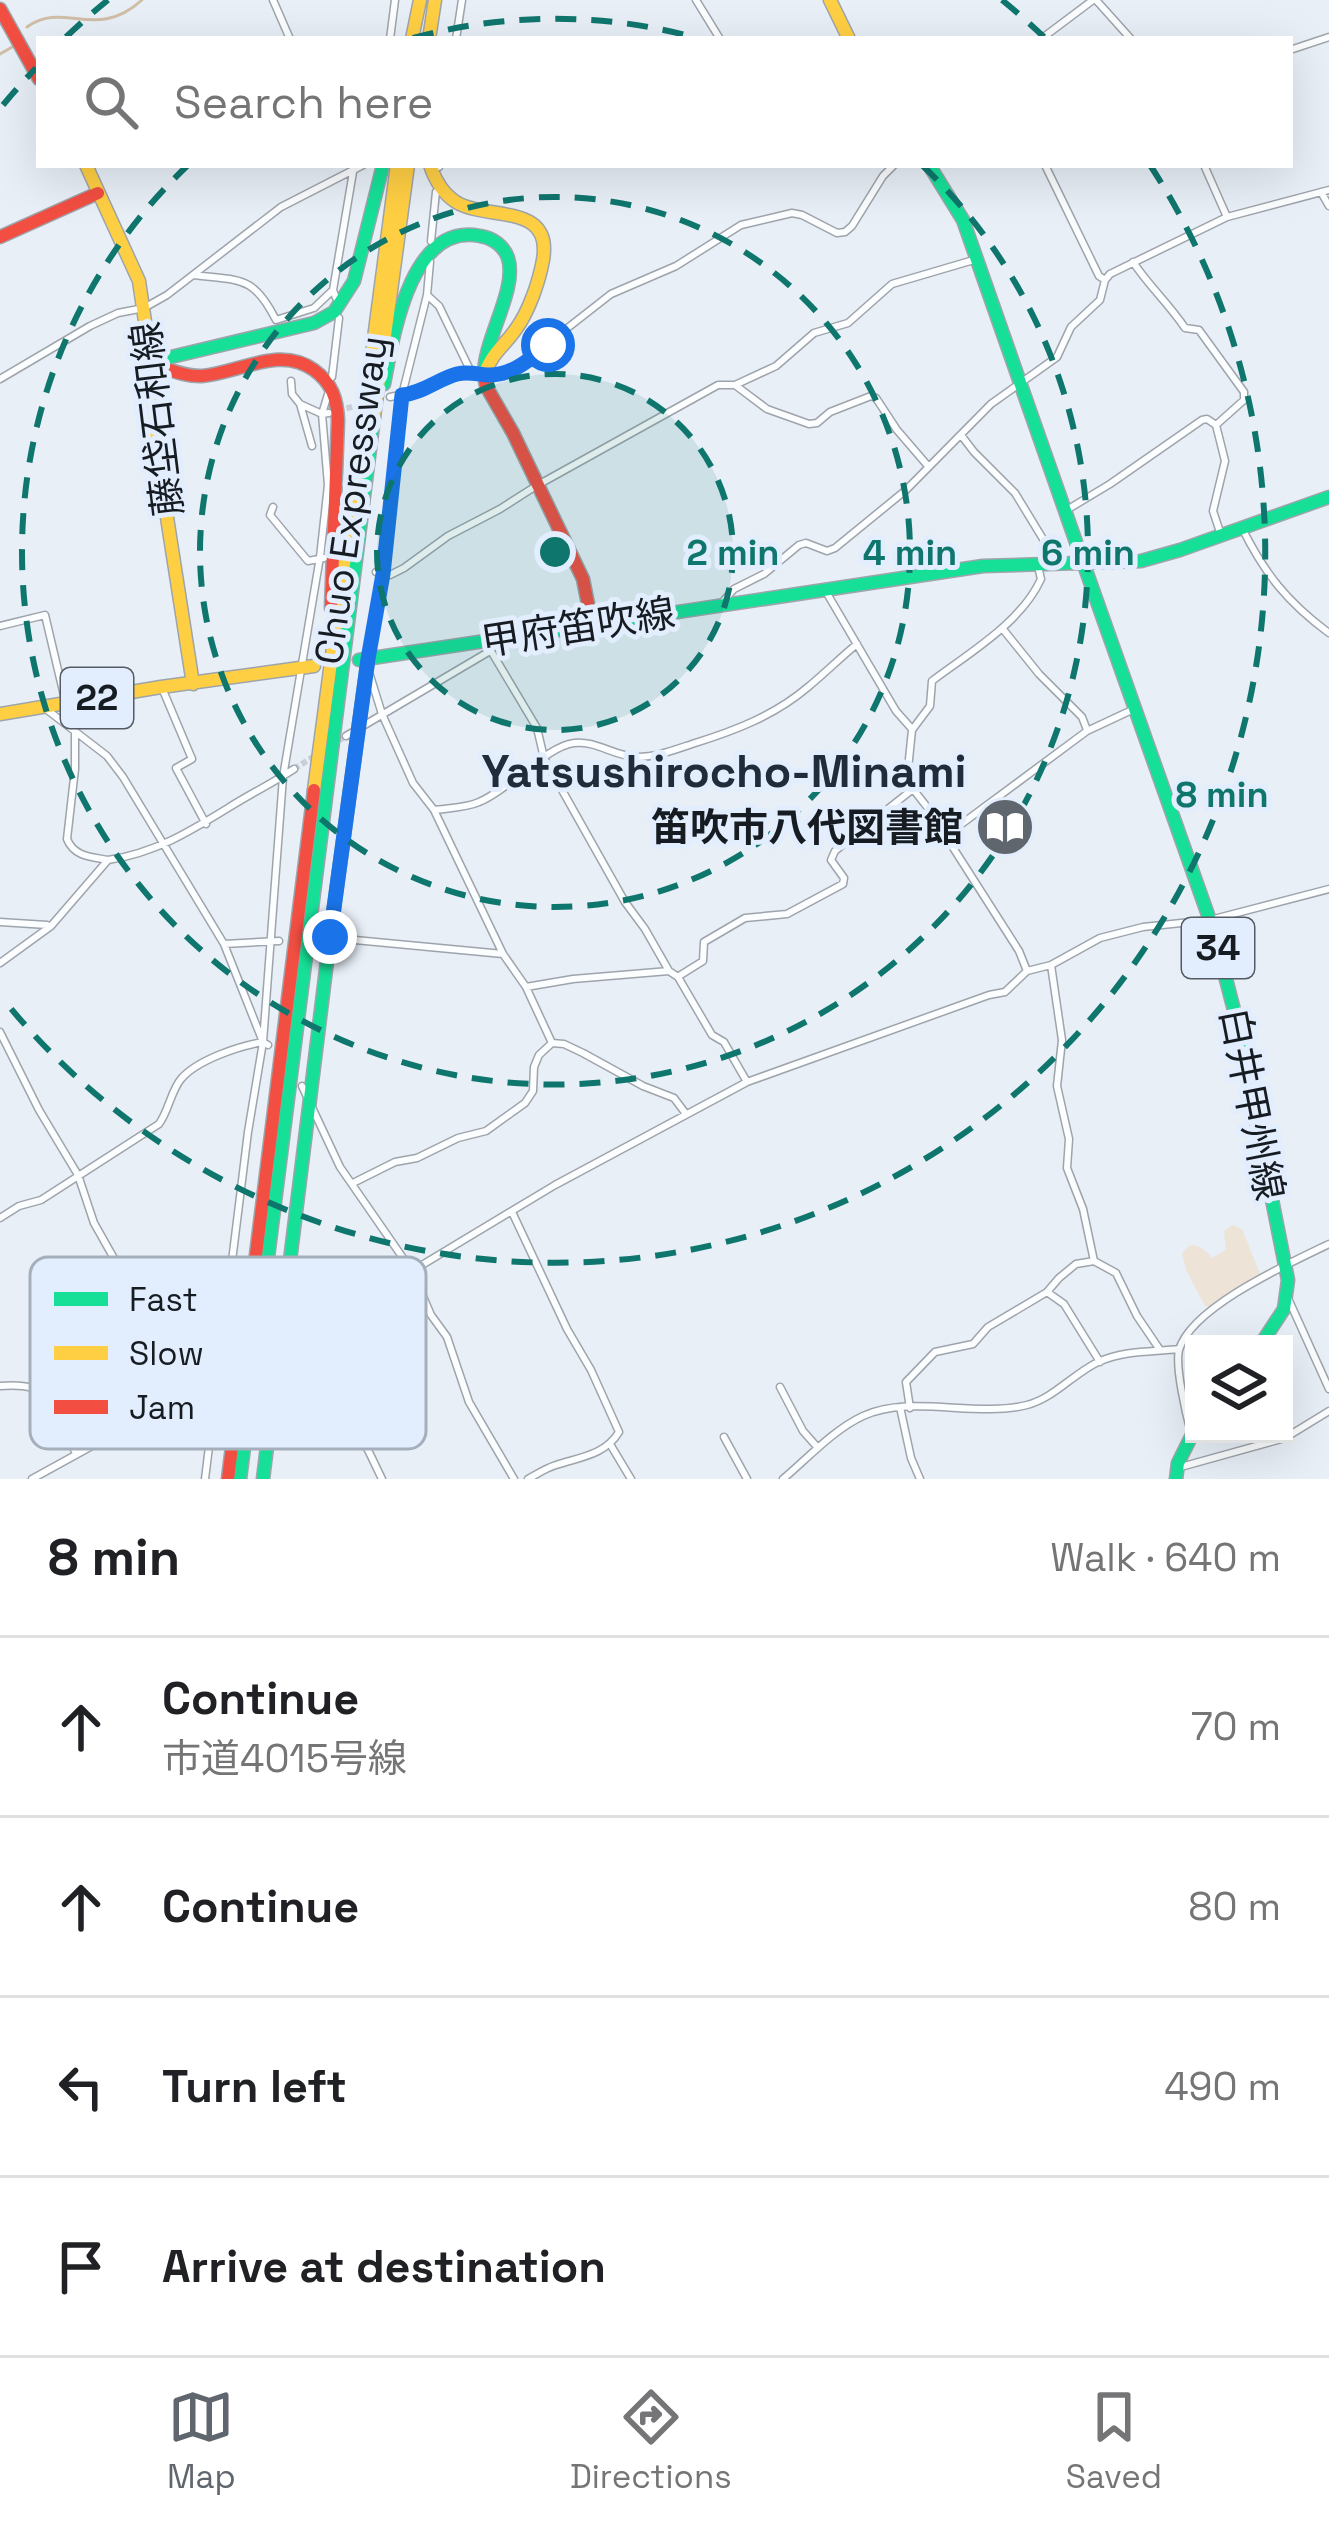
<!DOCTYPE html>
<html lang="en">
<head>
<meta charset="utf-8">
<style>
	body { margin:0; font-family:"Space Grotesk","Noto Sans JP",sans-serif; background:#f6f6f6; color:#202124 }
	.controls { position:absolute; right:36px; bottom:36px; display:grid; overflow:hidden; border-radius:0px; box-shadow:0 12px 48px #0002 }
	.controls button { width:108px; height:108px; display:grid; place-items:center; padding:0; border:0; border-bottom:3px solid #e0e0e0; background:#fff; color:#202124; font:60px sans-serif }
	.stop { position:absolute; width:36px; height:36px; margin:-27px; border:9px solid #1a73e8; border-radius:50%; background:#fff }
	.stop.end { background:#1a73e8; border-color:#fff; box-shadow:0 3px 12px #0008 }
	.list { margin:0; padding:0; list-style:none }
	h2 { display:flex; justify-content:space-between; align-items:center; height:156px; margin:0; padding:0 48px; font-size:51px }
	h2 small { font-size:39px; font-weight:400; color:#757577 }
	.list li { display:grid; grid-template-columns:78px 1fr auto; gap:36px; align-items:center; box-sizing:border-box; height:180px; padding:0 48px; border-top:3px solid #e0e0e0 }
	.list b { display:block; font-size:45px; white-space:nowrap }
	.list p { margin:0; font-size:39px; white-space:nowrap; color:#757577 }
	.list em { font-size:39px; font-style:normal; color:#757577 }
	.icon { flex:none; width:66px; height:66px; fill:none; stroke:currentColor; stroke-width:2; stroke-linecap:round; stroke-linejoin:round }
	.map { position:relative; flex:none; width:1329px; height:1479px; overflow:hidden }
	.search { position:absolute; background:#fff; box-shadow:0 12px 48px #0002; left:36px; right:36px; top:36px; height:132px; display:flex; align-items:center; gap:30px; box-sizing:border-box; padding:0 42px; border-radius:0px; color:#757577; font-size:45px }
	.sheet { height:876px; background:#fff }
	nav { display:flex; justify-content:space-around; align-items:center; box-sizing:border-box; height:168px; border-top:3px solid #e0e0e0; background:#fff; font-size:33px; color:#757577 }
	nav a { display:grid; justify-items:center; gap:6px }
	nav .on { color:#60666d }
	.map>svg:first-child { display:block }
	.green { fill:#eee3d7 }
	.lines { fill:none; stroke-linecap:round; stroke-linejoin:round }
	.stream { stroke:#d0bea7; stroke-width:3 }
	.street-tunnel { stroke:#c9cfd7; stroke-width:6; stroke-dasharray:6 3; stroke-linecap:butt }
	.street-casing { stroke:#9ea4ab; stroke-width:9 }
	.fast-casing { stroke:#9ea4ab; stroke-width:15 }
	.slow-casing { stroke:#9ea4ab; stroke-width:15 }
	.jam-casing { stroke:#9ea4ab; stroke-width:15 }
	.street { stroke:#fcfdfe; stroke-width:6 }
	.fast { stroke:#16e098; stroke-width:12 }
	.slow { stroke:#ffcf43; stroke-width:12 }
	.jam { stroke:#f24e42; stroke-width:12 }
	.route { stroke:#1a73e8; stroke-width:15 }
	.ring { fill:none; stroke:#0f766e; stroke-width:6; stroke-dasharray:21 15 }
	.labels { text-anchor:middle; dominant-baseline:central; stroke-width:10; stroke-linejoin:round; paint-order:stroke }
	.shield { fill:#e2eefd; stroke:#545b64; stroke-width:3 }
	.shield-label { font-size:36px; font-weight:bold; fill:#171c23 }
	.street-label { font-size:39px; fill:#171c23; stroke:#e2eefd }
	.poi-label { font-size:39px; font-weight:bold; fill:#171c23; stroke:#e2eefd; text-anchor:end }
	.quarter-label { font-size:45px; font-weight:bold; fill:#202c39; stroke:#e2eefd }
	.key { fill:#e2eefd; stroke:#a5afbc; stroke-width:3 }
	.key-label { font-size:33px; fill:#171c23 }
	.centre { fill:#0f766e; stroke:#e2eefd; stroke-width:6 }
	.ring-label { font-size:36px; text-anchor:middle; font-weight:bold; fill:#0f766e; stroke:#e2eefd; stroke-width:10; stroke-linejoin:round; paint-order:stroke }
</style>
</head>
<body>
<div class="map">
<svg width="1329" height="1479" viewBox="0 0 1329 1479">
	<rect width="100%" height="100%" fill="#e8eff7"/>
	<path class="green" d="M1233 1225 1242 1229 1260 1274 1212 1307 1205 1306 1186 1270 1182 1254C1192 1238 1202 1247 1212 1258L1226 1250 1224 1231Z"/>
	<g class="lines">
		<path class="stream" d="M27 27C64 0 96 42 142 0
			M0 54 14 46"/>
		<path class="street-tunnel" d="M329 413 363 404
			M294 769 346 736"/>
		<defs>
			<path id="street" d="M273 0 290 39
				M696 0 720 39
				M1096 0 1131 39
				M390 39 395 0
				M456 39 462 0
				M1041 39 1093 0
				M1290 50 1329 37
				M1045 165 1099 276 1105 280
				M1204 165 1227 217
				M439 167V165
				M1321 192 1329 206
				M431 241 436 192
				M1133 262C1149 286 1169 304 1185 328L1199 330 1244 392V400L1216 425
				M194 275C241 281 253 275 276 320L314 308 333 290
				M427 295 439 306 471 372
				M336 298 333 290 353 172
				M332 377 339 318
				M0 379 90 326 118 313 144 308 167 295 281 207 363 165
				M291 381 292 394 300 404 312 446
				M735 385 776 366 814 333 848 323 892 284 977 259
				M390 397 421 391 456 374 471 372 493 375 515 369 611 294 676 266 741 225 792 213 802 215 837 233 845 232 852 226 883 176 894 165
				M300 404 322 414 329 413
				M1216 425 1225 461 1213 511 1221 535
				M961 435 974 452 1015 493 1057 562
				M273 507 270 515 308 561 324 558
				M1065 511 1110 484 1202 420 1207 419 1216 425
				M1242 528C1265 574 1287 602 1329 633
				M376 572 390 575 404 568 448 536 500 509 536 486 718 385H735L767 409 809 424 817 423 830 412 871 396 876 398 897 430 928 466
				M825 590 896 711 912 729
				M720 605 734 589 764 574 799 545 806 543 827 551 835 548 906 490 991 404 1057 357 1071 327 1100 300 1105 280 1110 274 1227 217 1329 190
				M0 626 45 615 66 704
				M1002 628 1039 674 1082 717 1087 730
				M485 641 537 728 544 758 625 902 645 929 669 971 678 977 712 1035 724 1042 747 1082
				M368 659 383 574 402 395 427 295 430 262
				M368 669 382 714 413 783 434 810 503 954 526 987 573 979 669 971
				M162 688 192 759 176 768 206 824
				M46 709 107 756 123 777 224 944 263 1042 268 1045
				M75 731V769L67 839C74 857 92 857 108 860
				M346 736 490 651
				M434 810C448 808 466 808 479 802 507 791 547 746 574 743 595 740 616 757 637 757 656 757 674 750 692 744 734 731 774 716 808 687 825 673 840 658 857 644
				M948 834 1087 731 1134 709
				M0 922 47 925
				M323 937 503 954
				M224 944 279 941
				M0 963 51 926 108 860C155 853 189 832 228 808 250 794 273 783 294 769
				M1051 965 1062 1040 1057 1086 1069 1139 1067 1168 1083 1209 1094 1261 1116 1273 1137 1316 1160 1350
				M1027 971 1019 951 952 846 948 834 913 789 908 769 912 730 930 706 932 681C969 653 1021 623 1041 579L1037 562
				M679 976 703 961 704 942 745 918 787 914 843 884 844 878 831 860 835 851 913 789
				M526 987 552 1043
				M0 1032 39 1110 78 1175 94 1223 116 1262 133 1273 177 1276 227 1304
				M302 1086 340 1167 412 1271 431 1315 447 1337 469 1402 514 1479
				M353 1183 395 1162 417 1158 458 1138 486 1131 525 1103 533 1091 534 1067 539 1055 552 1043 564 1044 583 1053 643 1086 674 1098 686 1114
				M512 1212 567 1329 591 1370 619 1432C605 1455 580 1457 556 1465 546 1468 537 1474 528 1479
				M0 1218 19 1206 41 1200 159 1124C169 1110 171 1091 181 1079 197 1060 239 1046 263 1042
				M1047 1292 1064 1304 1100 1362
				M1287 1296 1329 1389
				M300 1334 369 1452 382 1479
				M269 1349 412 1271 555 1185 747 1082 989 995 1005 992 1027 971 1051 965 1100 938 1143 927 1210 920 1329 889
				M0 1386C58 1381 56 1408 76 1454
				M780 1387 803 1431 818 1448
				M900 1407 911 1458 920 1479
				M910 1408 906 1382 935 1352 973 1344 988 1327 1047 1292 1059 1278 1076 1264 1094 1261
				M1191 1433C1186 1414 1175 1367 1179 1350 1191 1307 1290 1263 1329 1244
				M724 1437 747 1479
				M610 1444 631 1479
				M1177 1468 1285 1438 1329 1411
				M32 1479 190 1392 226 1369
				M205 1479 248 1132 263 1042 283 777 320 557 328 485 322 414 328 394
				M783 1479C808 1458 833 1430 863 1416 911 1394 975 1418 1027 1405 1054 1398 1073 1374 1098 1362 1125 1350 1151 1352 1179 1349"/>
			<path id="fast" d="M929 165 963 220 1083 562
				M150 362 314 323 334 312 354 281 383 165
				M384 384C393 337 410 222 480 236 493 238 504 246 508 258 518 289 484 338 484 375
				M1083 562 1213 929 1235 1014 1288 1280 1284 1309 1261 1344
				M359 660 983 566 1141 561 1180 550 1329 497
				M240 1479 374 417
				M263 1479 330 937 368 659
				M1176 1479 1178 1463 1194 1431"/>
			<path id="slow" d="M830 0 849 39
				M412 39 420 0
				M429 39 435 0
				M86 165 139 281 147 335 149 402 193 684
				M430 165C435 180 442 193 456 202 487 221 553 202 543 260 539 282 529 311 516 329 502 349 495 349 484 374
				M374 417 408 165
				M0 714 161 687 314 666
				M314 790 397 165"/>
			<path id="jam" d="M0 9 39 79
				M0 237 98 193
				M146 363C164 367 183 377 202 376 239 373 280 345 314 370 332 383 337 399 338 420L331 608
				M484 375 486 386 513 433 583 579 592 624
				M228 1479 314 790"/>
		</defs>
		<use href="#street" class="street-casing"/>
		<use href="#fast" class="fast-casing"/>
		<use href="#slow" class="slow-casing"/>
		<use href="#jam" class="jam-casing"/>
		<use href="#street" class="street"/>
		<use href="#fast" class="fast"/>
		<use href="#slow" class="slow"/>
		<use href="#jam" class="jam"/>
	</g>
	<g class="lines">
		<path class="route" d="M330 937 368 659 383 574 402 395C423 393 438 379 457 374 468 371 476 374 487 375 512 376 530 359 548 345"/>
	</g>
	<circle cx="555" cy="552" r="178" fill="#0f766e" fill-opacity=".12"/>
	<g class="ring">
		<circle cx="555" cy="552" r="178"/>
		<circle cx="555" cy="552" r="355"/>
		<path d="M413 38A533 533 0 0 1 697 38M922 165A533 533 0 1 1 188 165"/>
		<path d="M3 105A710 710 0 0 1 36 68M66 37A710 710 0 0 1 108 0M1002 0A710 710 0 0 1 1044 37M1150 165A710 710 0 0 1 3 999"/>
	</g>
	<defs>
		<symbol id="library-disc" viewBox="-11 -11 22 22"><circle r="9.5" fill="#60666d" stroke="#e2eefd"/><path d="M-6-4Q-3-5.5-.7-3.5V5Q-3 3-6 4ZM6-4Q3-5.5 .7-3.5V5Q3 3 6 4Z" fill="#fff"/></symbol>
	</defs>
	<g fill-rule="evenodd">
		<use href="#library-disc" x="972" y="794" width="66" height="66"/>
	</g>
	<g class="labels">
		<g class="shield">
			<rect x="61" y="668" width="72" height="60" rx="9"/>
			<rect x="1182" y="918" width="72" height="60" rx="9"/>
		</g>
		<g class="shield-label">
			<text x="97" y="698">22</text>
			<text x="1218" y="948">34</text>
		</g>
		<g class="street-label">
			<text transform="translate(157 419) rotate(-97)">藤垈石和線</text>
			<text transform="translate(351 500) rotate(-82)">Chuo Expressway</text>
			<text transform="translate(578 627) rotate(-9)">甲府笛吹線</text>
			<text transform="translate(1252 1104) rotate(79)">白井甲州線</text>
		</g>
		<g class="poi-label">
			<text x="963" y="827">笛吹市八代図書館</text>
		</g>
		<g class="quarter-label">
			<text x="724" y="771">Yatsushirocho-Minami</text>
		</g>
	</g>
	<rect x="30" y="1257" width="396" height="192" rx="18" class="key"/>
	<rect x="54" y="1292" width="54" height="14" fill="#16e098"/>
	<rect x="54" y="1346" width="54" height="14" fill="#ffcf43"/>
	<rect x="54" y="1400" width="54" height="14" fill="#f24e42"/>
	<g class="key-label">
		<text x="129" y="1311">Fast</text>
		<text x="129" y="1365">Slow</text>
		<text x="129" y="1419">Jam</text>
	</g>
	<circle cx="555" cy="552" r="18" class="centre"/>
	<g class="ring-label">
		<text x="733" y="565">2 min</text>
		<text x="910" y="565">4 min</text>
		<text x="1088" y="565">6 min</text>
		<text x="1222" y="807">8 min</text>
	</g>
</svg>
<div class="controls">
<button><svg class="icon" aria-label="layers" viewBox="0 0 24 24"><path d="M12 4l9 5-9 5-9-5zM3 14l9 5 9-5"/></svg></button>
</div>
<div class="stop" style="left:548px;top:345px"></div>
<div class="stop end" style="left:330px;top:937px"></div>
<div class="search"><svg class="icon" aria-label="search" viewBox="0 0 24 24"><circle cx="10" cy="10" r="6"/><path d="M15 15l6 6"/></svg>Search here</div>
</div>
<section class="sheet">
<h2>8 min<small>Walk · 640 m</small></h2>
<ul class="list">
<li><svg class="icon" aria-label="ahead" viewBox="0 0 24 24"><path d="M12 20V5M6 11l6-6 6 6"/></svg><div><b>Continue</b><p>市道4015号線</p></div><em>70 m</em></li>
<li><svg class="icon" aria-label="ahead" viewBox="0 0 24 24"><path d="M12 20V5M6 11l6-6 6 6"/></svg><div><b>Continue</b></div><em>80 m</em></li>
<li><svg class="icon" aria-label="left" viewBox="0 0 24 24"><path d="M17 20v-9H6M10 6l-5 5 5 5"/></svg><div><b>Turn left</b></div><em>490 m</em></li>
<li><svg class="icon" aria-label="arrive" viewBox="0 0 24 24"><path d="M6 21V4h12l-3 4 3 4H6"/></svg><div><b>Arrive at destination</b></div></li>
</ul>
</section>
<nav>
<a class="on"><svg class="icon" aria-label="map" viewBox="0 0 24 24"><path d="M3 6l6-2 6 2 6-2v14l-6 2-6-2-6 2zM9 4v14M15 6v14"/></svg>Map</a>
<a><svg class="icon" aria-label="directions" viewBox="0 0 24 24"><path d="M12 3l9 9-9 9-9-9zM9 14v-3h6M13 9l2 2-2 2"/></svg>Directions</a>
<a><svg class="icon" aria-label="saved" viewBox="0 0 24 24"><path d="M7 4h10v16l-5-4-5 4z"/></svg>Saved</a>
</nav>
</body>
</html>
